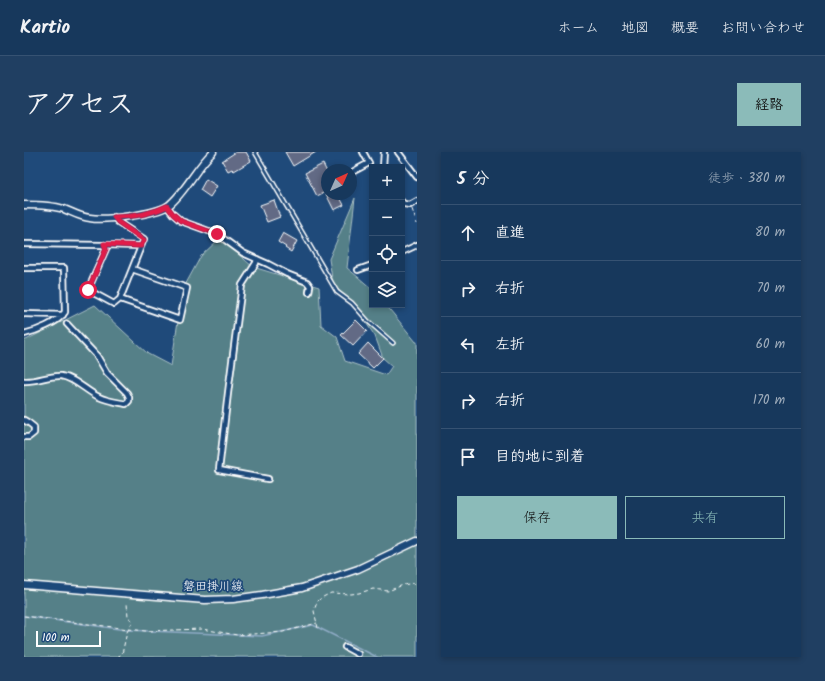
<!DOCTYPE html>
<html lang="ja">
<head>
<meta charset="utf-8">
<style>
	body { margin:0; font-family:Kalam,"Klee One",sans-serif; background:#203f62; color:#f1f3f6 }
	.controls { position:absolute; right:12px; top:12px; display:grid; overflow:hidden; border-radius:0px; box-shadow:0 2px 6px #0003 }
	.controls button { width:36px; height:36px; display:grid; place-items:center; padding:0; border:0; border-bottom:1px solid #365272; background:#17385c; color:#f1f3f6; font:20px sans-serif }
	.compass { position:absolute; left:297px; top:12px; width:36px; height:36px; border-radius:50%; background:#17385c; box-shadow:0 2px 6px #0003; rotate:45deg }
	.scale { position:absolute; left:12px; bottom:10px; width:65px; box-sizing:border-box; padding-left:4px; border:2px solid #fff; border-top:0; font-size:11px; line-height:14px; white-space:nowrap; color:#fff; -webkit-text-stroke:3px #1f4a7a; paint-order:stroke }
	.stop { position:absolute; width:12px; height:12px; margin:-9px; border:3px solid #e11d48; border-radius:50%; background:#fff }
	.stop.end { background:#e11d48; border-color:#fff; box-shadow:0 1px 4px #0008 }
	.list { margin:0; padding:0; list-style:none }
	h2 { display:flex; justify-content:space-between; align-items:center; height:52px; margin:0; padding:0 16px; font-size:17px }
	h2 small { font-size:13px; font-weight:400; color:#9eacbb }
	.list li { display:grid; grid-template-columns:26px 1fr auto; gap:12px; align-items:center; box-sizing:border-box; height:56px; padding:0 16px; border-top:1px solid #365272 }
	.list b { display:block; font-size:15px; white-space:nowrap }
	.list em { font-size:13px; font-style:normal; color:#9eacbb }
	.actions { display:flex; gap:8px; padding:12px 16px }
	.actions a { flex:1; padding:9px 0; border:1px solid #8bbbb9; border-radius:0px; text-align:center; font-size:14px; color:#8bbbb9 }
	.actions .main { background:#8bbbb9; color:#111 }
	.icon { flex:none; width:22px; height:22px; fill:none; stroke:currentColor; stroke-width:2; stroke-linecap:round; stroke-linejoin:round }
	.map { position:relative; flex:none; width:393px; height:505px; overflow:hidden; border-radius:0px }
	header { display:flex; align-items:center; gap:24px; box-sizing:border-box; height:56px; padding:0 20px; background:#17385c; border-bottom:1px solid #365272 }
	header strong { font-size:19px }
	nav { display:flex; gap:22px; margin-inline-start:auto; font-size:14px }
	.intro { display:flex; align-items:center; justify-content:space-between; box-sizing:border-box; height:96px; padding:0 24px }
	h1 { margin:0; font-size:28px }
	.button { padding:10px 18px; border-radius:0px; background:#8bbbb9; color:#111; font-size:14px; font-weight:700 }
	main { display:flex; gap:24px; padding:0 24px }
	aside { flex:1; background:#17385c; border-radius:0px; box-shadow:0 2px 6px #0003 }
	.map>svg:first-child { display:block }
	.green { fill:#548088; stroke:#aac0c4 }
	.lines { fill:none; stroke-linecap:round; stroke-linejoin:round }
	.stream { stroke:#8fabc6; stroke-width:1.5 }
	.building { fill:#626a85; stroke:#fff }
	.lane-casing { stroke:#fff; stroke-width:5.5 }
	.street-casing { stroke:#fff; stroke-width:8 }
	.secondary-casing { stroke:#fff; stroke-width:9 }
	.path { stroke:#fff; stroke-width:1; stroke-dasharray:4 3; stroke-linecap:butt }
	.lane { stroke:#1f4a7a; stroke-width:2.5 }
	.street { stroke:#1f4a7a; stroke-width:4.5 }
	.secondary { stroke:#1f4a7a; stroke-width:6 }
	.route { stroke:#e11d48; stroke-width:5 }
	.labels { text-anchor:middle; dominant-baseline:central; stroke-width:3.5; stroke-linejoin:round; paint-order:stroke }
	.street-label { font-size:12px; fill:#fff; stroke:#1f4a7a }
</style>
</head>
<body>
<header>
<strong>Kartio</strong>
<nav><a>ホーム</a><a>地図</a><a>概要</a><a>お問い合わせ</a></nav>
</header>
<div class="intro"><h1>アクセス</h1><a class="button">経路</a></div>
<main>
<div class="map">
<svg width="393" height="505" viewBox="0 0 393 505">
	<rect width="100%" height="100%" fill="#1f4a7a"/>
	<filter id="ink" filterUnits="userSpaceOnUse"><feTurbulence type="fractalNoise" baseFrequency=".025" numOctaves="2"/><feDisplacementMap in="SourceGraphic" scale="8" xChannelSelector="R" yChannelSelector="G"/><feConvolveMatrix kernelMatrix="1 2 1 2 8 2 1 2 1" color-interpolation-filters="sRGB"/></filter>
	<g filter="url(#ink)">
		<path class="green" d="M331 46 323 116 334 125 348 137V153H362L392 190H393V505H0V188H2L71 153 124 202 147 214 159 137 177 104 196 86 229 115 295 135 297 173 313 185 321 209 362 223 368 214 359 206 351 184 332 156 309 132 305 107Z"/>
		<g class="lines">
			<path class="stream" d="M0 464 102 478 238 484 289 473 353 505"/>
		</g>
		<path class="building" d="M212 0H222L227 9 210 19 208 17 204 19 198 9Z
			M261 0H292L269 14Z
			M299 12 303 20V42H314L320 53 310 58 301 40 293 44 281 21Z
			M182 27 193 34 186 45 176 38Z
			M250 48 256 65 243 70 236 53Z
			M259 81 273 89 267 100 261 96 262 95 254 90Z
			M332 168 343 179 329 194 317 183Z
			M344 191 359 206 349 216 334 202Z"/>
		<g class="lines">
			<defs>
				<path id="lane" d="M231 0 313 140 328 151 344 169 369 191"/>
				<path id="street" d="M374 0 393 25
					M359 15 360 0
					M330 19 345 11 339 0
					M378 50 380 52 386 53 393 49
					M143 54 149 62 157 69 193 82 219 101 244 112 263 122 283 130 286 134 285 140
					M0 92 80 93 117 94
					M80 93 82 97 64 138 90 152 96 147 120 87 94 70 90 65
					M378 100 393 93
					M233 107 232 111 218 133 204 241 195 318 244 327
					M0 116H40L41 160C34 171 12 179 0 182
					M334 118 348 113
					M96 147 156 168 163 136 108 117
					M0 162 39 163
					M0 229C13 230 25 223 37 224 51 226 62 239 75 245 83 249 93 250 102 252L105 249V245L103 241 83 221 73 204 43 172
					M0 268 5 271 10 275V281L5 285H0
					M321 495 334 502"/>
				<path id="secondary" d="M0 53C13 53 27 53 40 57 48 60 56 65 66 66 81 69 131 62 144 54 162 40 172 15 189 0
					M0 433 181 448 209 447 238 443 278 436 334 417 393 389"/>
			</defs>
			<use href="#lane" class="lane-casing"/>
			<use href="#street" class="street-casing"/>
			<use href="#secondary" class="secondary-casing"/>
			<path class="path" d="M388 57 393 72
				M0 464 121 479 178 477 213 483 259 480 293 471
				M294 476 290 459 293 450 297 446 307 441 327 442 335 441 349 437 364 439 379 433 390 431 393 434
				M93 505 98 502 103 480 109 469 104 465 103 451"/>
			<use href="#lane" class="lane"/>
			<use href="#street" class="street"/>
			<use href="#secondary" class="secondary"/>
		</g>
	</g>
	<g class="lines" filter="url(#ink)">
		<path class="route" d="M64 138 82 97 80 92 117 94 120 88 94 70 90 65C108 65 127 62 143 54L149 62 157 69 193 82"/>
	</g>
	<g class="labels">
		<g class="street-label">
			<text x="189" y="434">磐田掛川線</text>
		</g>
	</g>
</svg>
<div class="controls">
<button>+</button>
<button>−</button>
<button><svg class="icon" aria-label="locate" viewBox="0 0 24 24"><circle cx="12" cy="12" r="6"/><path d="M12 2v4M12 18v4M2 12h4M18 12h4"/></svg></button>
<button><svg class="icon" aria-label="layers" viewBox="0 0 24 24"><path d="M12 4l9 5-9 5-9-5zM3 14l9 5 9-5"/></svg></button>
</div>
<svg class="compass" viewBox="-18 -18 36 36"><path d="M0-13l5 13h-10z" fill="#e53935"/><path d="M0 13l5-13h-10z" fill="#9eacbb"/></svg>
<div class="scale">100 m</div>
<div class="stop" style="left:64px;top:138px"></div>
<div class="stop end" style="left:193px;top:82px"></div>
</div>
<aside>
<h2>5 分<small>徒歩 · 380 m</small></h2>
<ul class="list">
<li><svg class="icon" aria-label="ahead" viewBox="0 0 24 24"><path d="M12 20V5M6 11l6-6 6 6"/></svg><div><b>直進</b></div><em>80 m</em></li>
<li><svg class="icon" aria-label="right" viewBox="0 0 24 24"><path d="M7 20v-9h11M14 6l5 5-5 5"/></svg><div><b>右折</b></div><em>70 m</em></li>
<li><svg class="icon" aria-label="left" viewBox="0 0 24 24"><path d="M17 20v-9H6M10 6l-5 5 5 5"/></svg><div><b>左折</b></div><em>60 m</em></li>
<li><svg class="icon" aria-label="right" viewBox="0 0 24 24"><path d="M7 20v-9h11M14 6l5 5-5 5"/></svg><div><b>右折</b></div><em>170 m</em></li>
<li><svg class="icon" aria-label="arrive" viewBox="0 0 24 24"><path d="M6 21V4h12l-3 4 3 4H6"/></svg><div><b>目的地に到着</b></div></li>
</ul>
<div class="actions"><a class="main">保存</a><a>共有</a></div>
</aside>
</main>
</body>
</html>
